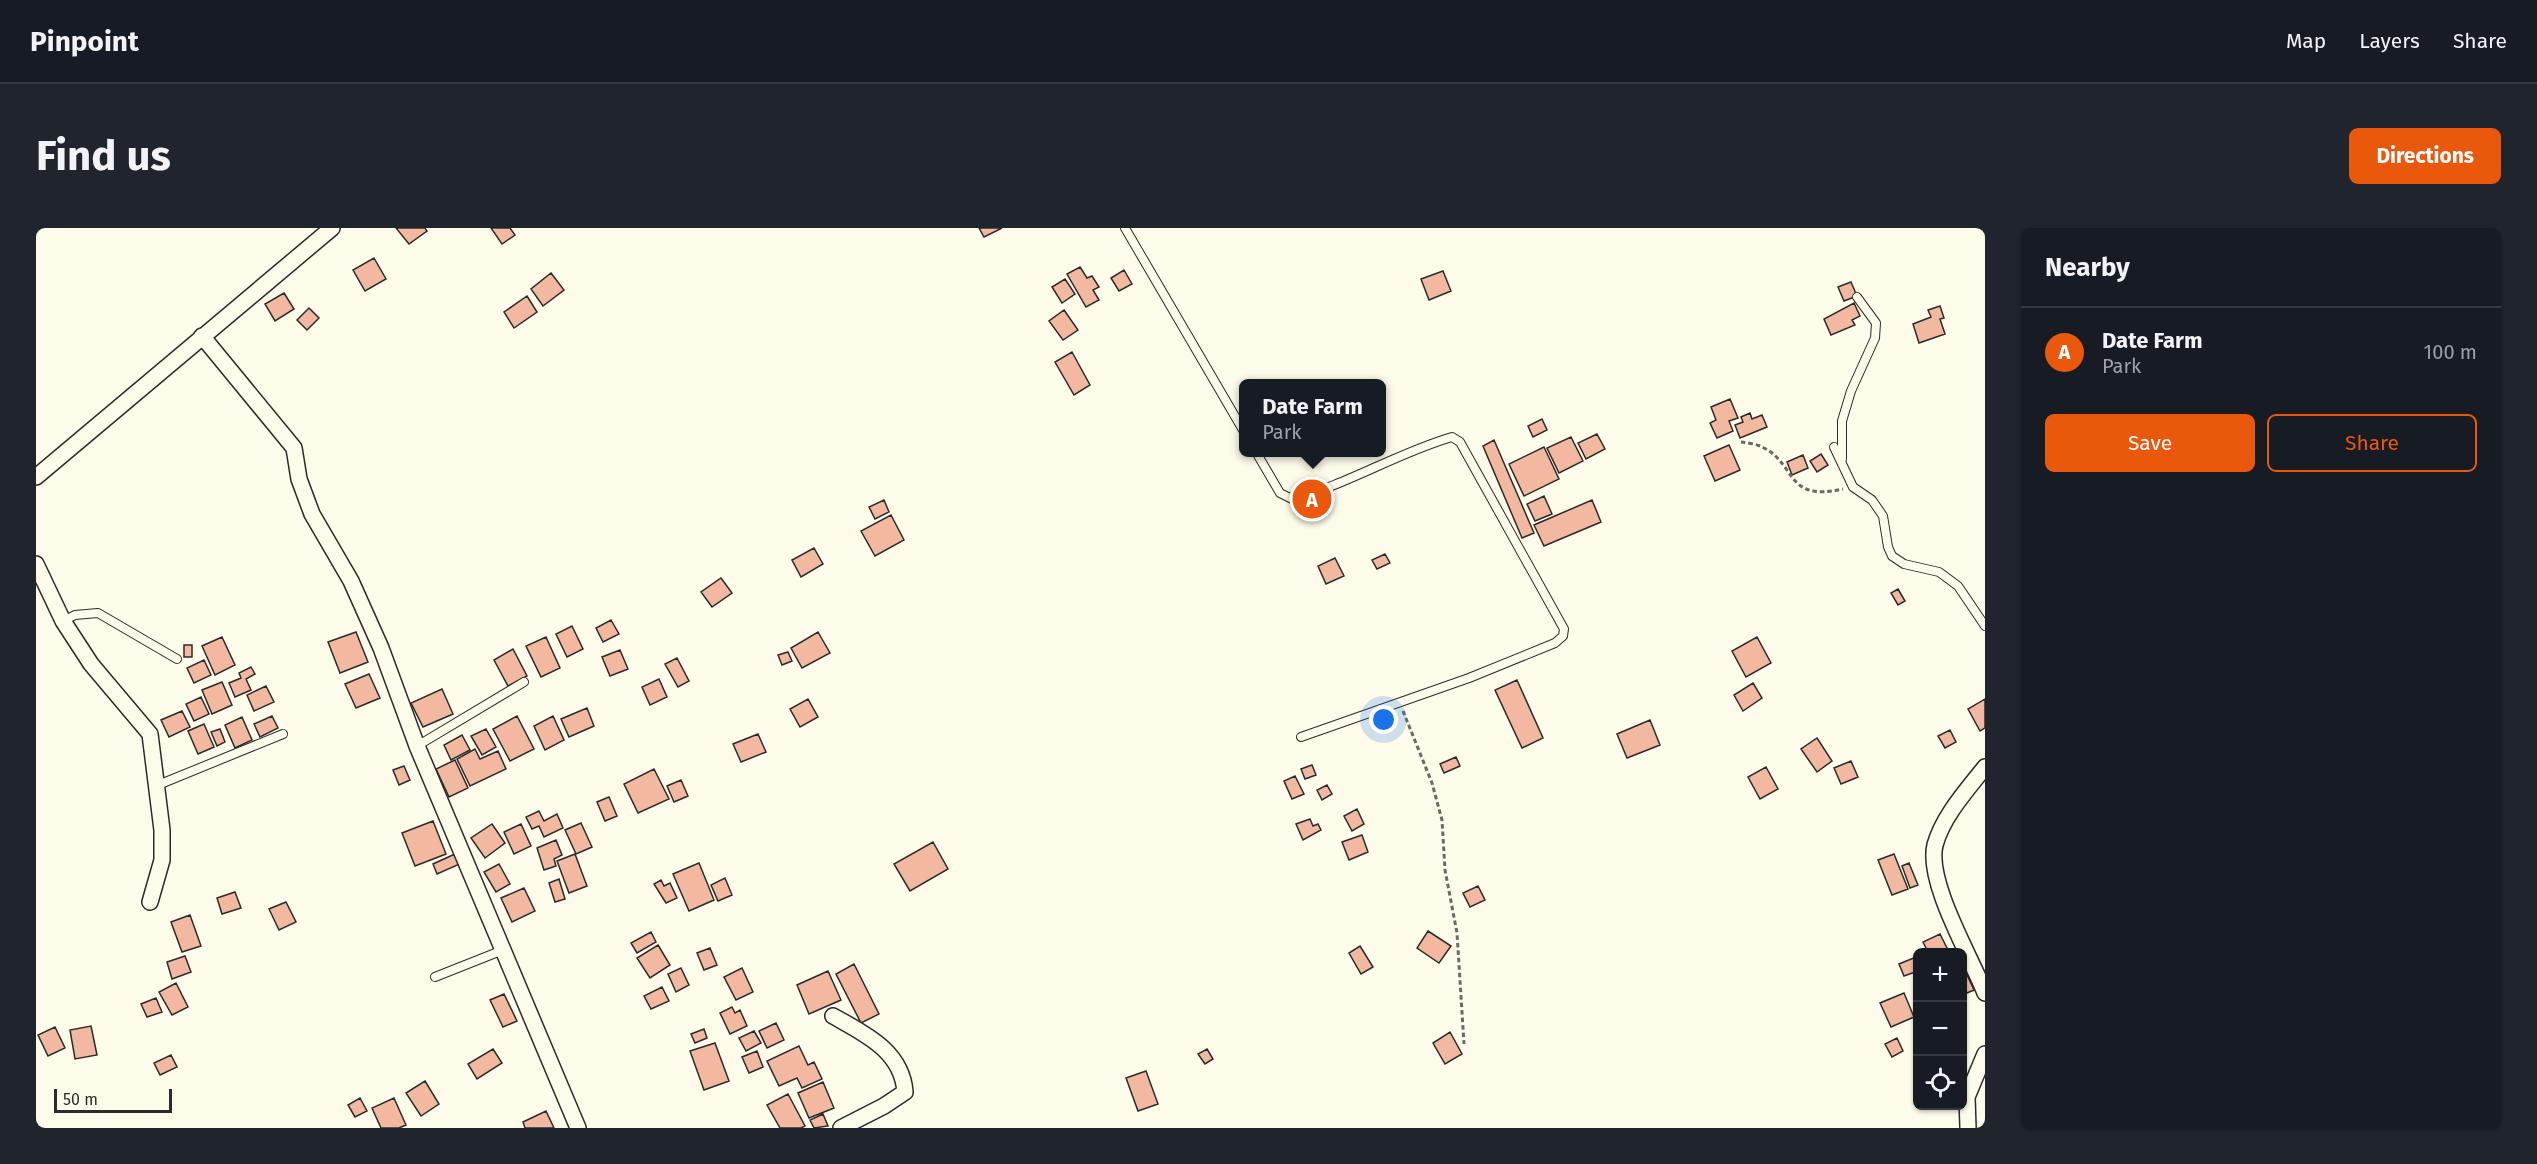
<!DOCTYPE html>
<html lang="en">
<head>
<meta charset="utf-8">
<style>
	body { margin:0; font-family:"Fira Sans",sans-serif; background:#20242c; color:#f1f3f6 }
	.controls { position:absolute; right:18px; bottom:18px; display:grid; overflow:hidden; border-radius:9px; box-shadow:0 2px 4px #0004 }
	.controls button { width:54px; height:54px; display:grid; place-items:center; padding:0; border:0; border-bottom:2px solid #363941; background:#171b24; color:#f1f3f6; font:30px sans-serif }
	.scale { position:absolute; left:18px; bottom:15px; width:118px; box-sizing:border-box; padding-left:6px; border:3px solid #2b2b2b; border-top:0; font-size:16px; line-height:21px; white-space:nowrap; color:#2b2b2b; -webkit-text-stroke:4px #fdfbea; paint-order:stroke }
	.you { position:absolute; left:1348px; top:492px; width:21px; height:21px; margin:-15px; border:4px solid #fff; border-radius:50%; background:#1a73e8; box-shadow:0 0 0 9px #1a73e833 }
	.badge { display:grid; place-items:center; width:39px; height:39px; border-radius:50%; background:#ea580c; color:#fff; font-size:20px; font-weight:700 }
	.pin { position:absolute; translate:-50% -50%; border:3px solid #fff; box-shadow:0 2px 6px #0006 }
	.popup { position:absolute; left:1203px; top:151px; width:147px; height:78px; box-sizing:border-box; display:grid; place-content:center; border-radius:9px; background:#171b24; filter:drop-shadow(0 2px 4px #0005); font-size:20px; white-space:nowrap; color:#9ea1a6 }
	.popup b { font-size:22px; color:#f1f3f6 }
	.popup::after { content:''; position:absolute; left:50%; top:100%; margin-left:-12px; border:12px solid transparent; border-top-color:#171b24 }
	.list { margin:0; padding:0; list-style:none }
	h2 { display:flex; justify-content:space-between; align-items:center; height:78px; margin:0; padding:0 24px; font-size:26px }
	h2 small { font-size:20px; font-weight:400; color:#9ea1a6 }
	.list li { display:grid; grid-template-columns:39px 1fr auto; gap:18px; align-items:center; box-sizing:border-box; height:90px; padding:0 24px; border-top:2px solid #363941 }
	.list b { display:block; font-size:22px; white-space:nowrap }
	.list p { margin:0; font-size:20px; white-space:nowrap; color:#9ea1a6 }
	.list em { font-size:20px; font-style:normal; color:#9ea1a6 }
	.actions { display:flex; gap:12px; padding:18px 24px }
	.actions a { flex:1; padding:14px 0; border:2px solid #ea580c; border-radius:9px; text-align:center; font-size:21px; color:#ea580c }
	.actions .main { background:#ea580c; color:#fff }
	.icon { flex:none; width:33px; height:33px; fill:none; stroke:currentColor; stroke-width:2; stroke-linecap:round; stroke-linejoin:round }
	.map { position:relative; flex:none; width:1949px; height:900px; overflow:hidden; border-radius:9px }
	header { display:flex; align-items:center; gap:36px; box-sizing:border-box; height:84px; padding:0 30px; background:#171b24; border-bottom:2px solid #363941 }
	header strong { font-size:28px }
	nav { display:flex; gap:33px; margin-inline-start:auto; font-size:21px }
	.intro { display:flex; align-items:center; justify-content:space-between; box-sizing:border-box; height:144px; padding:0 36px }
	h1 { margin:0; font-size:42px }
	.button { padding:15px 27px; border-radius:9px; background:#ea580c; color:#fff; font-size:21px; font-weight:700 }
	main { display:flex; gap:36px; padding:0 36px }
	aside { flex:1; background:#171b24; border-radius:9px; box-shadow:0 2px 4px #0004 }
	.map>svg:first-child { display:block }
	.building { fill:#f2b8a0; stroke:#2b2b2b; stroke-width:1.5 }
	.lines { fill:none; stroke-linecap:round; stroke-linejoin:round }
	.lane-casing { stroke:#2b2b2b; stroke-width:10 }
	.street-casing { stroke:#2b2b2b; stroke-width:18 }
	.path { stroke:#6a6964; stroke-width:3; stroke-dasharray:4.5 3; stroke-linecap:butt }
	.lane { stroke:#fdfbea; stroke-width:8 }
	.street { stroke:#fdfbea; stroke-width:15 }
</style>
</head>
<body>
<header>
<strong>Pinpoint</strong>
<nav><a>Map</a><a>Layers</a><a>Share</a></nav>
</header>
<div class="intro"><h1>Find us</h1><a class="button">Directions</a></div>
<main>
<div class="map">
<svg width="1949" height="900" viewBox="0 0 1949 900">
	<rect width="100%" height="100%" fill="#fdfbea"/>
	<path class="building" d="M360 0H389L391 3 373 16Z
		M455 0H474L479 7 466 16Z
		M943 0H966L948 9Z
		M338 30 350 51 329 63 317 42Z
		M1044 39 1051 50 1056 48 1063 59 1057 62 1063 72 1050 79 1031 46Z
		M1088 42 1096 56 1083 63 1075 50Z
		M1407 43 1415 63 1393 72 1385 51Z
		M515 45 528 62 507 78 495 61Z
		M1029 51 1039 66 1026 75 1016 59Z
		M1815 54 1821 68 1808 73 1802 59Z
		M248 65 258 81 239 93 229 76Z
		M491 68 501 84 478 100 468 84Z
		M1818 75 1824 88 1816 92 1819 97 1795 107 1788 91Z
		M1904 78 1908 90 1904 91 1909 106 1883 115 1877 96 1895 89 1892 82Z
		M273 80 283 90 271 102 261 92Z
		M1028 82 1042 102 1027 112 1013 93Z
		M1036 124 1054 157 1038 167 1019 134Z
		M1694 171 1702 190 1693 193 1697 203 1681 210 1674 195 1680 192 1675 179Z
		M1714 185 1716 191 1726 187 1731 199 1704 210 1699 197 1707 194 1705 189Z
		M1506 191 1511 202 1497 209 1492 198Z
		M1561 206 1569 221 1550 231 1542 215Z
		M1535 209 1547 233 1523 245 1511 220Z
		M1458 212 1498 305 1486 310 1447 218Z
		M1693 217 1704 242 1679 253 1668 228Z
		M1508 219 1523 251 1488 268 1473 236Z
		M1785 226 1792 237 1781 244 1774 233Z
		M1767 227 1772 240 1756 247 1751 234Z
		M1508 268 1516 286 1499 293 1491 276Z
		M848 272 853 284 839 291 833 279Z
		M1556 272 1565 294 1508 318 1498 297Z
		M855 287 868 312 839 328 825 303Z
		M778 320 787 336 765 349 756 332Z
		M1349 326 1354 335 1341 341 1336 332Z
		M1299 330 1308 348 1290 356 1282 338Z
		M685 350 696 365 676 379 665 364Z
		M1862 361 1869 373 1862 377 1855 365Z
		M575 392 583 406 567 414 560 400Z
		M536 398 547 421 531 429 520 406Z
		M320 404 332 434 304 445 292 414Z
		M782 404 794 425 766 440 755 420Z
		M186 409 199 437 179 447 166 418Z
		M510 409 524 440 505 449 490 418Z
		M1721 409 1735 435 1710 449 1696 423Z
		M148 417H156V429H148Z
		M477 421 491 448 472 458 458 432Z
		M584 422 592 441 574 448 566 429Z
		M752 424 756 433 746 437 742 427Z
		M641 430 653 453 642 459 629 436Z
		M168 432 175 447 158 455 151 440Z
		M215 439 219 446 210 451 215 462 199 469 193 455 205 450 203 445Z
		M333 446 344 470 320 480 309 456Z
		M623 451 631 469 614 477 606 459Z
		M1481 452 1507 510 1486 520 1459 462Z
		M186 454 196 477 176 486 166 462Z
		M1717 455 1726 470 1707 483 1698 467Z
		M230 458 238 474 218 483 211 467Z
		M406 461 417 486 387 499 375 475Z
		M165 469 173 486 158 493 150 476Z
		M772 471 782 489 764 499 754 481Z
		M1949 471V500L1944 503 1932 481Z
		M551 480 558 498 533 509 525 491Z
		M146 483 154 499 133 509 125 492Z
		M236 488 242 500 224 509 218 496Z
		M481 488 498 521 474 533 457 501Z
		M517 488 528 512 509 522 498 498Z
		M206 489 216 512 199 520 189 497Z
		M1614 492 1624 517 1591 530 1581 506Z
		M168 496 178 519 162 526 152 503Z
		M184 501 189 514 181 518 175 504Z
		M450 501 460 519 446 527 435 508Z
		M1914 502 1920 514 1909 520 1902 508Z
		M722 506 730 524 705 534 697 516Z
		M426 507 434 522 415 532 408 517Z
		M1781 510 1796 533 1781 544 1765 521Z
		M439 521 444 531 462 523 470 541 434 558 421 531Z
		M1420 529 1424 538 1408 545 1404 536Z
		M419 532 432 560 413 569 400 541Z
		M1815 533 1822 549 1805 556 1798 540Z
		M1276 537 1280 547 1269 551 1265 541Z
		M368 538 374 552 363 557 357 542Z
		M1730 539 1742 561 1724 571 1712 549Z
		M618 541 633 571 602 585 588 556Z
		M1259 548 1268 566 1256 571 1248 553Z
		M645 552 652 568 638 574 631 558Z
		M1291 557 1296 566 1286 572 1281 562Z
		M573 569 581 588 569 593 561 574Z
		M1321 581 1328 596 1316 603 1308 588Z
		M503 583 508 593 521 586 527 600 508 609 503 598 496 601 490 589Z
		M1274 591 1277 598 1282 596 1285 602 1267 612 1260 596Z
		M397 593 410 626 379 638 366 605Z
		M545 595 556 619 540 626 529 602Z
		M456 596 469 615 449 630 435 610Z
		M485 596 495 618 478 626 468 604Z
		M1326 607 1332 624 1313 632 1306 614Z
		M520 612 526 627 518 631 520 638 508 642 501 620Z
		M897 614 912 641 874 663 858 636Z
		M421 625 426 635 401 646 397 636Z
		M539 626 551 658 533 665 521 633Z
		M1858 626 1872 661 1856 667 1842 632Z
		M663 635 678 672 653 683 637 646Z
		M1873 635 1882 657 1874 660 1866 638Z
		M463 636 474 656 460 664 448 644Z
		M689 650 696 667 682 673 675 657Z
		M523 651 529 671 519 674 513 655Z
		M625 652 628 658 634 655 641 670 630 675 618 656Z
		M1442 658 1449 672 1434 679 1427 665Z
		M488 660 499 683 476 694 465 670Z
		M199 664 205 680 186 686 181 670Z
		M250 674 260 694 243 702 233 681Z
		M154 687 165 718 146 724 135 694Z
		M1392 703 1415 718 1403 735 1381 720Z
		M615 704 620 714 601 725 595 715Z
		M1904 706 1913 724H1892L1887 714Z
		M622 717 634 737 614 750 601 730Z
		M1324 718 1337 739 1325 746 1313 725Z
		M674 720 681 737 668 742 661 725Z
		M149 728 155 744 136 751 131 734Z
		M1880 729 1882 743 1868 748 1863 736Z
		M818 736 843 786 825 795 800 746Z
		M645 740 653 757 640 764 632 746Z
		M706 740 717 764 700 772 688 749Z
		M792 743 805 772 773 786 761 757Z
		M1931 747 1938 762 1926 767V749Z
		M140 755 152 779 136 787 123 764Z
		M626 759 633 773 615 781 608 768Z
		M1868 765 1878 789 1855 799 1844 775Z
		M468 766 481 793 467 799 454 772Z
		M120 770 126 784 111 789 105 776Z
		M696 779 699 785 704 782 711 798 694 806 684 785Z
		M740 795 748 812 731 820 723 803Z
		M55 798 61 827 39 831 34 802Z
		M19 799 29 820 12 828 2 807Z
		M668 801 671 810 659 815 655 806Z
		M718 803 725 815 710 823 703 810Z
		M1414 804 1426 826 1409 836 1397 815Z
		M1861 810 1867 823 1856 829 1849 816Z
		M679 815 693 853 668 862 654 823Z
		M763 818 772 837 778 834 786 851 766 860 761 850 743 858 731 833Z
		M457 821 466 835 441 851 432 836Z
		M1171 821 1177 831 1169 836 1162 826Z
		M721 823 727 839 713 845 706 829Z
		M135 827 141 839 124 847 118 835Z
		M1110 843 1122 876 1102 883 1090 850Z
		M389 853 403 876 385 888 370 865Z
		M787 854 798 880 773 890 762 865Z
		M752 866 769 898 765 900H744L731 877Z
		M324 870 331 883 319 889 312 877Z
		M358 870 370 897 363 900H345L336 880Z
		M510 883 518 900H489L487 894Z
		M787 886 792 898 778 900 774 892Z"/>
	<g class="lines">
		<defs>
			<path id="lane" d="M1089 0 1207 202
				M1798 219 1817 259 1836 272 1847 288 1852 319 1856 328 1868 336 1903 344 1922 358 1949 398
				M1220 224 1244 265 1256 271C1311 257 1361 225 1416 209L1424 214 1528 401 1527 408 1519 415 1433 450 1265 509
				M1806 231V193L1815 163 1839 110 1840 95 1821 69
				M27 393 39 387 62 385 141 431
				M381 518 488 454
				M122 557 247 506
				M399 749 467 722"/>
			<path id="street" d="M166 108 258 220 263 251 276 286 315 353 345 420 381 518 542 900
				M0 249 296 0
				M0 336 27 393 55 436 114 506 126 602V632L114 674
				M1949 539C1931 562 1907 588 1899 617 1890 654 1935 729 1949 765
				M797 788C829 806 866 823 869 864L848 878 805 900
				M1932 900 1931 869 1949 826"/>
		</defs>
		<use href="#lane" class="lane-casing"/>
		<use href="#street" class="street-casing"/>
		<path class="path" d="M1705 214C1712 215 1722 216 1728 220 1761 237 1749 274 1807 261
			M1367 483 1396 555 1406 592 1409 642 1421 705 1428 816"/>
		<use href="#lane" class="lane"/>
		<use href="#street" class="street"/>
	</g>
</svg>
<div class="controls">
<button>+</button>
<button>−</button>
<button><svg class="icon" aria-label="locate" viewBox="0 0 24 24"><circle cx="12" cy="12" r="6"/><path d="M12 2v4M12 18v4M2 12h4M18 12h4"/></svg></button>
</div>
<div class="scale">50 m</div>
<div class="you"></div>
<div class="pin badge" style="left:1276px;top:271px">A</div>
<div class="popup"><b>Date Farm</b>Park</div>
</div>
<aside>
<h2>Nearby<small></small></h2>
<ul class="list">
<li><span class="badge">A</span><div><b>Date Farm</b><p>Park</p></div><em>100 m</em></li>
</ul>
<div class="actions"><a class="main">Save</a><a>Share</a></div>
</aside>
</main>
</body>
</html>
